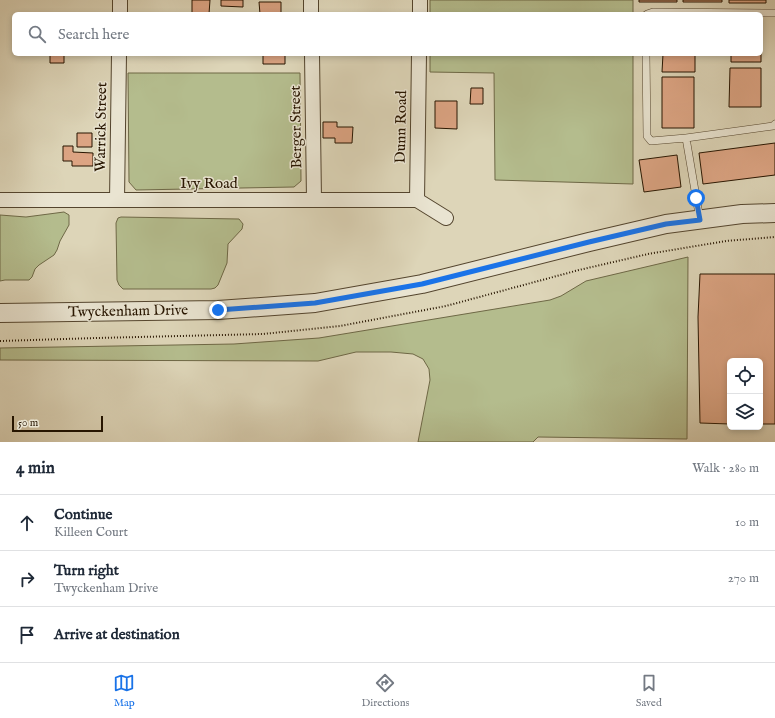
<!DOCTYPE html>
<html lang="en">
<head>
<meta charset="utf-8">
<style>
	body { margin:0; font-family:"IM FELL English",serif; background:#f2f2f3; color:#1f2937 }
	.controls { position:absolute; right:12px; bottom:12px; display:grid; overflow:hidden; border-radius:6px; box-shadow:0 2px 6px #0003 }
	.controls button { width:36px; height:36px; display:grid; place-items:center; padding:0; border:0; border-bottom:1px solid #e0e1e3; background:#fff; color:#1f2937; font:20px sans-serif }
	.scale { position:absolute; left:12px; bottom:10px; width:91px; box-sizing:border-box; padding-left:4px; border:2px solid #271500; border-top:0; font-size:11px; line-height:14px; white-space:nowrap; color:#271500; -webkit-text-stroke:3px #e9e4d1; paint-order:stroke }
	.stop { position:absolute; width:12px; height:12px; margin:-9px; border:3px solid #1a73e8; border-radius:50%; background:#fff }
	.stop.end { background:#1a73e8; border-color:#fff; box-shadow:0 1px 4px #0008 }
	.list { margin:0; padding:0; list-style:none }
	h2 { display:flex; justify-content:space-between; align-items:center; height:52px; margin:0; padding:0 16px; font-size:17px }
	h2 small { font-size:13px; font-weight:400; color:#747a83 }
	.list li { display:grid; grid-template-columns:26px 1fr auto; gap:12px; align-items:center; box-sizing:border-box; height:56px; padding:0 16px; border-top:1px solid #e0e1e3 }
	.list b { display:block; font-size:15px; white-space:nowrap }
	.list p { margin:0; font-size:13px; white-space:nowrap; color:#747a83 }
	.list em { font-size:13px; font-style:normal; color:#747a83 }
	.icon { flex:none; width:22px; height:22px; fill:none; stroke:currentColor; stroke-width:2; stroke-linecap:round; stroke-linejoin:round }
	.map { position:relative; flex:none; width:775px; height:442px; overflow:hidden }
	.search { position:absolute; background:#fff; box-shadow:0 2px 6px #0003; left:12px; right:12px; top:12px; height:44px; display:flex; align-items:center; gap:10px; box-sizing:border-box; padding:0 14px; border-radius:6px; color:#747a83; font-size:15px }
	.sheet { height:220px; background:#fff }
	nav { display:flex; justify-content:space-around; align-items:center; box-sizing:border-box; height:56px; border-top:1px solid #e0e1e3; background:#fff; font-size:11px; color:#747a83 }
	nav a { display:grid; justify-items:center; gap:2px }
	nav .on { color:#1a73e8 }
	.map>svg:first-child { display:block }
	.green { fill:#b4bc8d; stroke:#6e6846 }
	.building { fill:#dca483; stroke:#271500 }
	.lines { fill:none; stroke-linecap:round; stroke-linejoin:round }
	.service-casing { stroke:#54452e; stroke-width:8 }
	.minor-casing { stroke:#54452e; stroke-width:16 }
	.tertiary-casing { stroke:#54452e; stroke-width:20 }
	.path { stroke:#271500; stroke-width:2; stroke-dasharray:1 2; stroke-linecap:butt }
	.service { stroke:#e9e4d1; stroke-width:7 }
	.minor { stroke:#e9e4d1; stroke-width:14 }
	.tertiary { stroke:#e9e4d1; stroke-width:18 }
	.route { stroke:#1a73e8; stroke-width:5 }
	.labels { text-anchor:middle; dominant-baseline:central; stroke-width:3; stroke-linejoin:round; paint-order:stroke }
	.street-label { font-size:15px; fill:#271500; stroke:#e9e4d1 }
</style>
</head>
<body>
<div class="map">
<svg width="775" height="442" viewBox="0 0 775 442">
	<rect width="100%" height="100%" fill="#ddd5b8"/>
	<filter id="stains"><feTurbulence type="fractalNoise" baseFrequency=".005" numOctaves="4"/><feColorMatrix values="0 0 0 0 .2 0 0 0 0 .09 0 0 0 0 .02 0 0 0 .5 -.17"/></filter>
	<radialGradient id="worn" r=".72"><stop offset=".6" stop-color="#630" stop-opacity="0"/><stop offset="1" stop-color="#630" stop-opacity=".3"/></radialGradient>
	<path class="green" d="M430 0H633V14H430Z
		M430 54H633V184L495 180 494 73 430 72Z
		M128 73H300L301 181 294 187 136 190 129 182Z
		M64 212 69 215V225L60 241 57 250 54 255 39 265 35 269 32 277 29 280H5L0 281V215L26 217Z
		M121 217 239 219 243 224 242 229 228 244 227 263 218 285 215 288 211 289H123L119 285 117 280 116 223 118 218Z
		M688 257 687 439 538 437 533 442H418L430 380 429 369 423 359 413 354 391 352H356L318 361 0 360V348L234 344 319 338 550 300 561 296 586 281Z"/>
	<path class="building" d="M192 0H210L209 14H192Z
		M221 0H243V7L221 6Z
		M639 0H677V2H639Z
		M683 0H722V2H683Z
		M729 0H766V3H729Z
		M259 2H281V14H260Z
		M50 54H64V63H50Z
		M263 54H285V64H263Z
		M663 54H695V72H662Z
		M731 54H761V62H731Z
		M730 68H761V107H729Z
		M662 77H694V128H662Z
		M471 88H483V104H470Z
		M435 101H457V129L435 128Z
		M323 122H337V127H353L352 143H335V138H323Z
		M77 133H92V147H77Z
		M775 143V175L703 184 699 153Z
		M63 146H73V152L93 153V166H72V161H63Z
		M677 155 681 187 644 192 639 160Z
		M700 274H775V424H760V361H730V424L700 423 698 317Z"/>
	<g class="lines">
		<defs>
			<path id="service" d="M647 14 653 12 775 13
				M646 54 647 136 651 141 686 138 700 220
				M686 138 773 126 775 124"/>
			<path id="minor" d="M120 14V0
				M311 14V0
				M420 14V0
				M312 54 314 200
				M0 200H417
				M117 200 119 54
				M417 200 419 54
				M417 200 446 218"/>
			<path id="tertiary" d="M0 313 218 310 315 303 422 284 589 242 666 224 742 214 775 213"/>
		</defs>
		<use href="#service" class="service-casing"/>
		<use href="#minor" class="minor-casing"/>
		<use href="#tertiary" class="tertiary-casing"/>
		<path class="path" d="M0 341 97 338 263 334 340 326 446 306 579 270 648 254 726 241 775 237"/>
		<use href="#service" class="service"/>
		<use href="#minor" class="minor"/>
		<use href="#tertiary" class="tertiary"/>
	</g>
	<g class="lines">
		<path class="route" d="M218 310 315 303 422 284 589 242 666 224 700 220 696 198"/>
	</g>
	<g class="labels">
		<g class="street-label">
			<text transform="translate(101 127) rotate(-89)">Warrick Street</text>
			<text transform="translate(296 127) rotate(-91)">Berger Street</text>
			<text transform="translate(401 127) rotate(-89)">Dunn Road</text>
			<text x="209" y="183">Ivy Road</text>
			<text transform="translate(128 311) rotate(-1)">Twyckenham Drive</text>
		</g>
	</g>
	<rect width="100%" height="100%" filter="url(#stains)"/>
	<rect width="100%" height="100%" fill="url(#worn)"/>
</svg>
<div class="controls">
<button><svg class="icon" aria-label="locate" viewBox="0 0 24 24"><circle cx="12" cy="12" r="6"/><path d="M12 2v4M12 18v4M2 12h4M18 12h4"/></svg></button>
<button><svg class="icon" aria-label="layers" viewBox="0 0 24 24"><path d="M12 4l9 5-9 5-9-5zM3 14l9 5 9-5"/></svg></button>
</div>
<div class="scale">50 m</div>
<div class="stop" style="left:696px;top:198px"></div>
<div class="stop end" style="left:218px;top:310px"></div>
<div class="search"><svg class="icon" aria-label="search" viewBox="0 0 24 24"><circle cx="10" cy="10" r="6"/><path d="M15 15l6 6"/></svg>Search here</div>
</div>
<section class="sheet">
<h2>4 min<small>Walk · 280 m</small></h2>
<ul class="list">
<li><svg class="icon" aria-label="ahead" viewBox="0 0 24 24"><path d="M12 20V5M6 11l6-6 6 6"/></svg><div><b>Continue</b><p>Killeen Court</p></div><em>10 m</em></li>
<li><svg class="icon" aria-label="right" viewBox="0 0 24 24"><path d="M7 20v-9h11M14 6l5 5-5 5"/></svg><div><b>Turn right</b><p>Twyckenham Drive</p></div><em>270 m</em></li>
<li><svg class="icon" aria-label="arrive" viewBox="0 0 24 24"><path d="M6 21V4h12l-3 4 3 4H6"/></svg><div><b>Arrive at destination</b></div></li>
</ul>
</section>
<nav>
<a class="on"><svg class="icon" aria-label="map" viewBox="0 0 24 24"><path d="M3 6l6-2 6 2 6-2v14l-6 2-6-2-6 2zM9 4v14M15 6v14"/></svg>Map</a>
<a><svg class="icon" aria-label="directions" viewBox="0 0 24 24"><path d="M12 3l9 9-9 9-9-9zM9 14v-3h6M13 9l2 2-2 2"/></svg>Directions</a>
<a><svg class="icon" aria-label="saved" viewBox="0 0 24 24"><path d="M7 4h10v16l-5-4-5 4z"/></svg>Saved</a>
</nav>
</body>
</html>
